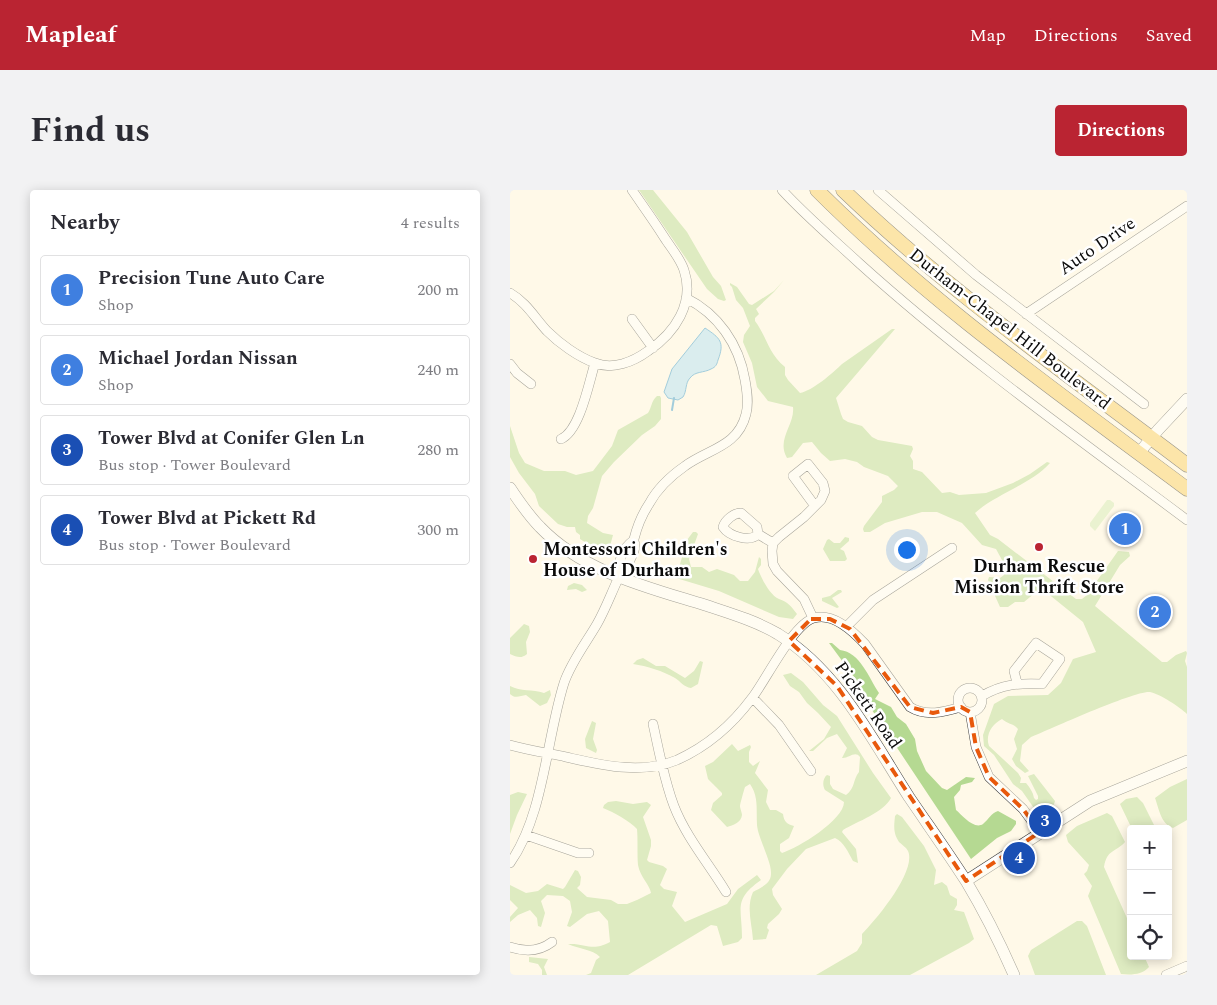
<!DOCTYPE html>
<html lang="en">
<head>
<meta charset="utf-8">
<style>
	body { margin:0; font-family:Spectral,serif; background:#f2f2f3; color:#2b2b33 }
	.controls { position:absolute; right:15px; bottom:15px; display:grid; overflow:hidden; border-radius:5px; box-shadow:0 2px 12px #0003 }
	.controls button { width:45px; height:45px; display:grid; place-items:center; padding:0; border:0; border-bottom:1px solid #e1e1e2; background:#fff; color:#2b2b33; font:25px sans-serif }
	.you { position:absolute; left:396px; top:359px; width:18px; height:18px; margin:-12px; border:4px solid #fff; border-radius:50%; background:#1a73e8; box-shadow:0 0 0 8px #1a73e833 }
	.badge { display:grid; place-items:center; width:32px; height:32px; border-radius:50%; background:#ba2432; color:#fff; font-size:16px; font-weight:700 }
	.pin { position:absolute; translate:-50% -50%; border:2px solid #fff; box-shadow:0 1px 5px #0006 }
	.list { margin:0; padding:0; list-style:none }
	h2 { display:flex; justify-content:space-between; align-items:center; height:65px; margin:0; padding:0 20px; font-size:21px }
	h2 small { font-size:16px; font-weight:400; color:#7c7c81 }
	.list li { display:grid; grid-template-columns:32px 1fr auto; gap:15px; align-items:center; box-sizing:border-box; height:70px; margin:0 10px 10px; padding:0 10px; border:1px solid #e1e1e2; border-radius:5px }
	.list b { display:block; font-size:19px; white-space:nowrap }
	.list p { margin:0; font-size:16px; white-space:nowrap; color:#7c7c81 }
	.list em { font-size:16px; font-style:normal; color:#7c7c81 }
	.icon { flex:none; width:28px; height:28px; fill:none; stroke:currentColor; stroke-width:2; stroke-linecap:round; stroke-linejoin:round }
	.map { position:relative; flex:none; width:677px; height:785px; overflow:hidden; border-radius:5px }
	header { display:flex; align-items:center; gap:30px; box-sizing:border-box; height:70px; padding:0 25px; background:#ba2432; color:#fff }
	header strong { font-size:24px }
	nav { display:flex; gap:28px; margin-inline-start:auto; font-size:18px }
	.intro { display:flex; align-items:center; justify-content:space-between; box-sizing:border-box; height:120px; padding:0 30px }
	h1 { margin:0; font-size:35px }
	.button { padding:12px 22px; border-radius:5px; background:#ba2432; color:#fff; font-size:18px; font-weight:700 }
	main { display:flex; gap:30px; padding:0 30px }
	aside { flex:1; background:#fff; border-radius:5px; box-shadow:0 2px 12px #0003 }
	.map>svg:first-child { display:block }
	.green { fill:#d1e8b3 }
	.forest { fill:#b5d992 }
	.water { fill:#addef6; stroke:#3497cd }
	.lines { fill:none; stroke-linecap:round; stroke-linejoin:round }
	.stream { stroke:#3497cd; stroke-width:2 }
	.minor-casing { stroke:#3e3e3e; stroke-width:10 }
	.tertiary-casing { stroke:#3e3e3e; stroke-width:12 }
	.primary-casing { stroke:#1c1c1c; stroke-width:15 }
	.minor { stroke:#fff; stroke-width:9 }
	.tertiary { stroke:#fff; stroke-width:11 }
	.primary { stroke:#f9cc5e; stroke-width:14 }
	.marked { fill:none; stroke:#e8590c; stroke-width:4; stroke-dasharray:10 6; stroke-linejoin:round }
	.poi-dot { fill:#ba2432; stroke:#fff; stroke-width:2 }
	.labels { text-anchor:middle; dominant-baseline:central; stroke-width:5; stroke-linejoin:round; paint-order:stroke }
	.street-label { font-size:18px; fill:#0b0b0b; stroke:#fff }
	.poi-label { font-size:18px; font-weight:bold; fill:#0b0b0b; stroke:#fff; text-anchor:start }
</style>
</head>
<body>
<header>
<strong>Mapleaf</strong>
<nav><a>Map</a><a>Directions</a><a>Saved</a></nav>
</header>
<div class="intro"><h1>Find us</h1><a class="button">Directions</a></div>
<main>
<aside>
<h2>Nearby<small>4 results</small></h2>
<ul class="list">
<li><span class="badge" style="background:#3f7fe0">1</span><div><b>Precision Tune Auto Care</b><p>Shop</p></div><em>200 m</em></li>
<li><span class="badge" style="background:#3f7fe0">2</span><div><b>Michael Jordan Nissan</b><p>Shop</p></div><em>240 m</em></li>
<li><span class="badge" style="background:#1a4fb4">3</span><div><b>Tower Blvd at Conifer Glen Ln</b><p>Bus stop · Tower Boulevard</p></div><em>280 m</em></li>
<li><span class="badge" style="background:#1a4fb4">4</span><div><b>Tower Blvd at Pickett Rd</b><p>Bus stop · Tower Boulevard</p></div><em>300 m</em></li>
</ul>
</aside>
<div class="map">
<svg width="677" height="785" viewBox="0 0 677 785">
	<rect width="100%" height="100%" fill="#fff9e8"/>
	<path class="green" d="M597 310H600L604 313V316L585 341 580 336V333Z"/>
	<path class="forest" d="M129 0H143L177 42 203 87 211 96 216 110 214 111 208 109 197 99Z
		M274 90 264 102 246 119 249 124 245 128V131C257 147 258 163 275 177V185L278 190 290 203C302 201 323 183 332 174L382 139H385L326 208 331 224 333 229 338 232 352 236 362 247 368 250 402 256 403 259 400 266 403 271V279L412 282 432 303 440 302 449 305 476 303 503 293 520 284 537 272 540 273C520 295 487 303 465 323L480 345 488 349 566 409H572L577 405 608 361 619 362 620 366 610 375 585 416 652 472H657L666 465 676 461 677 463 675 471 677 477V524C670 517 650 504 640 502 626 500 540 539 521 547L512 555 510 571 519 581 515 583 506 576 502 569 507 559 504 549 508 539C503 533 497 534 492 529 482 534 475 545 479 556L508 583 511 588 510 593H516C520 598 523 602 524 608L526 610 528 609V606L518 586 524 584 545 611C544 617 536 624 530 625L526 621 512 601 503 594 484 565 474 556 473 545 484 514 498 506 538 505 551 493 563 469 586 462 573 432 531 398 514 412H505L498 417H490L478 390 479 387 490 388 494 385 492 370 486 359 472 355 452 333 427 322H412L375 333 360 342H354L353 339 354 336 372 312V306L384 300 388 296 378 286 354 277 347 272 335 269 320 271 311 263 302 252 293 253 282 267 277 268C266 249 285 235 283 217L258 211 247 197 242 173 233 152 234 145 240 136 233 118 226 110 222 97 220 95V93L227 97 239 114 242 115 264 101Z
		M147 206H150L151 208V229L145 236 132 245 104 272 92 286 83 318 78 326 77 333 93 343 103 345 100 356 103 362 94 364 70 349V345L66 342 65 337H57L48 334 29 316 25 304 9 283 0 267V236L9 263 15 273 34 281H55L66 285 83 281 102 256 108 240 138 223C142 217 141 211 147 206Z
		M183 342H186L188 344 179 369 181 377H192L199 382 207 379 224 385 230 391H238L245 382 249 367 251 369V375L248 379C251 388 260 405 269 409 278 412 281 416 287 424L283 429 269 427 209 401 166 388 177 350Z
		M335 347 339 348V351L330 359 334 361 337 369 335 371H320L313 359 317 350 319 349 324 353H330Z
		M64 393 72 395 77 400 72 402 66 399 57 400 58 396Z
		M328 400H331L332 402 322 408 329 417 327 418 312 411V408L320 406Z
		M14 434 19 436 20 442 16 452 17 464C11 469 7 467 0 464V448Z
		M319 453H322L330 460C350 462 359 488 369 503L365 509 381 517 387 527 396 534 405 549 407 561 416 581 432 598 437 600 456 587 465 588 462 592 451 595 450 600 444 607 446 620C452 625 464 640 473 634 479 629 481 623 488 621L506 631V634L501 641 487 648 461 669 358 514 347 491Z
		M133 468 146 476H155L175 488 184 481 190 471 193 472 188 494 181 498C174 497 171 492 165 488 153 481 137 476 123 474L127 470Z
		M281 483 293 492 313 515 327 526 363 583 381 608C373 623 348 631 333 640L332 642 346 659 348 673 343 671C338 662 334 652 325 648L296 659 277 679 262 699 263 705 272 719 269 724 258 734 257 738 259 740 256 749 243 750C242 733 236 718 243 702 250 698 261 694 261 684 262 672 248 648 247 635 246 620 249 607 240 594L235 597C234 600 230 614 230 616 230 618 232 623 232 625 231 633 223 635 217 637L201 620 203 613 212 605V603L198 589 195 576 203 572 222 554 228 561 240 555 241 557 239 562V572L243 576 250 571 245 583 258 600 256 612 260 620H266L273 624C274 632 277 634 284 636L279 648 270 654V661L272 663C288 658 334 630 334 612L315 600C312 595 313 588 317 585L320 586V594L323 599 336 605C345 599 343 589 349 582L350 567C345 560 338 569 332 568L337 558 327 544 317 548 303 561H299L314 549 321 537 308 523 297 513 289 502 280 496 273 485Z
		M0 496C11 502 22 499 34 503L40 500 41 505 37 513 30 516 16 505C10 506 5 509 0 504Z
		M82 531 86 533 83 549 87 560 86 563 76 558 75 549Z
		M677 589V630L663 638C651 634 649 619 645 608L660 597Z
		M8 602 17 604 7 625 0 644V605Z
		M627 607 633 613 646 639H622L610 614 616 609Z
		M106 611 123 614 137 612 141 615 133 627 141 650V656L137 670 139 672 153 676 157 679 150 695 154 699 167 702 162 716 175 732 217 714 228 699 247 685 251 690C223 710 232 717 232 748L228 752 213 756 207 736 201 735 118 785H76L81 783 86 770 90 767C82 759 69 759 58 754 76 753 82 762 100 752L98 731 89 721 77 724 60 737 57 736 62 722 60 711 53 706 37 705 31 711 35 723 31 737 28 736 27 728 20 720 8 725 0 732V727L8 718 0 710V695L16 703 28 701 37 694 53 699 55 697 65 680 68 681 71 687 70 695 67 698 77 707 101 710 108 714H117L127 710 141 703C140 695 130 687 128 675 127 664 128 649 127 639 120 631 103 622 93 618L94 615 98 612Z
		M597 623 602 626 615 652C605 663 597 659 594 677L621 737V766H634L639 777C632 785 621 785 611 784L578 706 582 696 574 684 577 681 579 675 558 652 556 645 567 636Z
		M387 624 392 627 414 656 426 680 424 695 432 692 437 696 440 705 447 709V715L444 720 454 722 464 749 459 753 400 785H306L347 761 352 753V744C366 730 407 681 398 661 396 657 392 655 389 652 383 643 384 636 385 626Z
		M567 731H572L577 736 596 785H525L518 766 521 760Z
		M19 767 38 769 34 777 37 785H32V780L28 774 19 772Z"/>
	<path class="water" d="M195 138C210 148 215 152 208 170 207 174 206 177 201 179 194 183 185 181 180 188 175 193 177 201 173 207L168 210 158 208 154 202 162 179Z"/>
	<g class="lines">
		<path class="stream" d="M162 220 164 208"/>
		<defs>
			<path id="minor" d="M272 0C296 26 323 49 349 73 452 166 566 247 677 330
				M368 0 466 85 634 214
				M0 103C16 112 25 128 37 141 49 153 68 167 85 173 103 180 123 172 138 161 165 143 185 113 174 80 170 68 161 58 154 47 144 31 133 16 122 0
				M516 124 677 16
				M122 129 143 158
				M0 174 7 183 21 194
				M51 249C70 241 79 192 85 173
				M248 344C240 353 219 346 213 337 215 330 224 323 231 323L247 337 248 344 263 353
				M109 387C109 371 110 360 124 350
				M303 428 294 409 267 381 263 374 262 361 263 353 269 347 294 327 311 310 315 301 313 293 298 274 283 286 305 316
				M337 436 363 410 442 358
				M448 510a12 12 0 1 1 24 0a12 12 0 1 1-24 0Z
				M472 506C492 494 509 493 532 494L550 469 526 453 504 481 507 493
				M243 508 269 535 301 581
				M460 522 466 557 479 587 513 619 530 642
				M143 534C149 561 154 590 164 616 176 647 199 674 216 702
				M0 555C18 560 37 563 56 567 92 575 131 585 167 570 198 556 222 535 242 508 256 490 283 434 304 428 323 422 343 441 355 454L400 517C416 527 434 522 451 517
				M16 645 68 663H79
				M0 673C34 625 36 550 54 493 61 472 76 453 87 434 95 420 101 404 108 389 111 384 116 379 118 374 121 368 125 361 125 356 125 351 123 353 124 349 127 337 133 323 139 314 147 299 162 285 175 276 198 259 228 257 236 224 239 213 237 201 235 190 229 154 208 124 176 108
				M0 757C15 762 29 762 42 752
				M656 785 677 776"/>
			<path id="tertiary" d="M629 263 648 240 677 209
				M0 298C9 311 18 325 30 337 73 382 137 397 195 415 219 423 246 431 268 444 329 482 361 548 399 607 418 635 438 663 456 691 474 721 490 753 504 785
				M456 691 580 611 677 571"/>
			<path id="primary" d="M307 0C419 112 550 204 677 299
				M333 0C439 102 560 186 677 275"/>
		</defs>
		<use href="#minor" class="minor-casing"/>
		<use href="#tertiary" class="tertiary-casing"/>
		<use href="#primary" class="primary-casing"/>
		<use href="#minor" class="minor"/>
		<use href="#tertiary" class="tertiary"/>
		<use href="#primary" class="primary"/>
	</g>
	<path d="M0 0H677V785H0ZM301 429H320L340 439 400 517 423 523 451 517 460 522 466 557 479 587 513 619 530 642 456 691 327 496 279 451Z" fill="#fff9e8" fill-opacity=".55" fill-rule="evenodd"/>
	<path class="marked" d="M301 429H320L340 439 400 517 423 523 451 517 460 522 466 557 479 587 513 619 530 642 456 691 327 496 279 451Z"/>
	<g class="poi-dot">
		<circle cx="529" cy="357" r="5"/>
		<circle cx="23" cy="369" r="5"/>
	</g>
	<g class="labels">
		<g class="street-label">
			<text transform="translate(587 56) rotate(-34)">Auto Drive</text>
			<text transform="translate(500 139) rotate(38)">Durham-Chapel Hill Boulevard</text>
			<text transform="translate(358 515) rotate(55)">Pickett Road</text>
		</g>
		<g class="poi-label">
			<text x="33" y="359">Montessori Children's<tspan x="33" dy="21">House of Durham</tspan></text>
			<text x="529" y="376" text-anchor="middle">Durham Rescue<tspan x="529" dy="21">Mission Thrift Store</tspan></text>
		</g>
	</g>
</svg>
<div class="controls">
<button>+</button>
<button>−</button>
<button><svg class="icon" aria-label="locate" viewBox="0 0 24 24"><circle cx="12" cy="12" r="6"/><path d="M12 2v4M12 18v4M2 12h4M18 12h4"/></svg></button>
</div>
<div class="you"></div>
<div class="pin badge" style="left:615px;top:339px;background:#3f7fe0">1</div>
<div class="pin badge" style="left:645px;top:422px;background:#3f7fe0">2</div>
<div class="pin badge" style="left:535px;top:631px;background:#1a4fb4">3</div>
<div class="pin badge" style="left:509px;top:668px;background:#1a4fb4">4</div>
</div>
</main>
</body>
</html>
